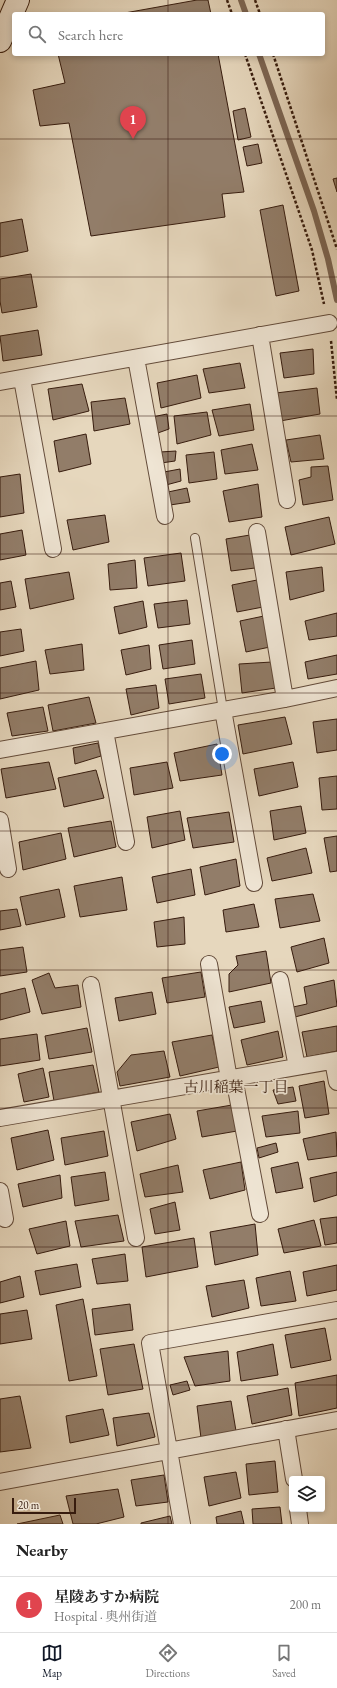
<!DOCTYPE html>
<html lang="en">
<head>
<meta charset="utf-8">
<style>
	body { margin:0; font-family:"EB Garamond","Noto Serif JP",serif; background:#f6f6f6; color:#222 }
	.controls { position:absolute; right:12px; bottom:12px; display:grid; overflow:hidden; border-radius:4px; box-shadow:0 2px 6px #0003 }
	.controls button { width:36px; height:36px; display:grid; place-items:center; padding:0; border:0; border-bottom:1px solid #e0e0e0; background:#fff; color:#222; font:20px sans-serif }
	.scale { position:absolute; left:12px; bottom:10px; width:64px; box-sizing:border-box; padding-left:4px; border:2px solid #371c0e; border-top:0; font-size:11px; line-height:14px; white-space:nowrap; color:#371c0e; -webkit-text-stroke:3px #efe5d4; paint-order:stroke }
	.you { position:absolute; left:222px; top:754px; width:14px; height:14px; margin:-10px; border:3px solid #fff; border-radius:50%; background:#1a73e8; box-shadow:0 0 0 6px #1a73e833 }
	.badge { display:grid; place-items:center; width:26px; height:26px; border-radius:50%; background:#111827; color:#fff; font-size:13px; font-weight:700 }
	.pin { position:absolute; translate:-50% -33px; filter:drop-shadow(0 1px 2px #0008) }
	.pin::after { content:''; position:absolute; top:21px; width:14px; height:12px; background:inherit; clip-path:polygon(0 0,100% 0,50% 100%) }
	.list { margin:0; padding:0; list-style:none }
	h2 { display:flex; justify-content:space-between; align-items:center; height:52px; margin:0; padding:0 16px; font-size:17px }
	h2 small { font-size:13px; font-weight:400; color:#767676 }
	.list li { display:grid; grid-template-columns:26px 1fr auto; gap:12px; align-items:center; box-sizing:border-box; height:56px; padding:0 16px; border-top:1px solid #e0e0e0 }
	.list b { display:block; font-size:15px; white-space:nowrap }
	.list p { margin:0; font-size:13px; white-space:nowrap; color:#767676 }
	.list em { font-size:13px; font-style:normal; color:#767676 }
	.icon { flex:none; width:22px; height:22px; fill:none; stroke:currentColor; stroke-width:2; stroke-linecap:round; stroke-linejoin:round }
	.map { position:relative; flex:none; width:337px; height:1524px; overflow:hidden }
	.search { position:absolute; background:#fff; box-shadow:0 2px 6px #0003; left:12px; right:12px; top:12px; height:44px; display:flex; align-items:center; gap:10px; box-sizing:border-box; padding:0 14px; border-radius:4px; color:#767676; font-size:15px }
	.sheet { height:108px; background:#fff }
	nav { display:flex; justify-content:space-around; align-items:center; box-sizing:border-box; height:56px; border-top:1px solid #e0e0e0; background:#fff; font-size:11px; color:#767676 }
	nav a { display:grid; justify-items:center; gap:2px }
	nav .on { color:#111827 }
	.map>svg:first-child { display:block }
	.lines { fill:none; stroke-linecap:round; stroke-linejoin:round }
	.stream { stroke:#7c6654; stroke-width:6 }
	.building { fill:#927d69; stroke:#371c0e }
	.lane-casing { stroke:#634b3a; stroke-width:10 }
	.street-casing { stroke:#634b3a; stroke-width:18 }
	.secondary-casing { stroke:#371c0e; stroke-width:24 }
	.path { stroke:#371c0e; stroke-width:2.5; stroke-dasharray:3 2; stroke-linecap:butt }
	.lane { stroke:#efe5d4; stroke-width:8 }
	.street { stroke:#efe5d4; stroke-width:16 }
	.secondary { stroke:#efe5d4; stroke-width:22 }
	.grid { fill:none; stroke:#371c0e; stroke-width:1; stroke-opacity:0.55 }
	.labels { text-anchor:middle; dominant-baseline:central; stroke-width:3.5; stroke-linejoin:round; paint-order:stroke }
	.neighbourhood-label { font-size:15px; fill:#371c0e; stroke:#efe5d4 }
</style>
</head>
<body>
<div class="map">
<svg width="337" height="1524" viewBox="0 0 337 1524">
	<rect width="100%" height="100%" fill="#e6d7bd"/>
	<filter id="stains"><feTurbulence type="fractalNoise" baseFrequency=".005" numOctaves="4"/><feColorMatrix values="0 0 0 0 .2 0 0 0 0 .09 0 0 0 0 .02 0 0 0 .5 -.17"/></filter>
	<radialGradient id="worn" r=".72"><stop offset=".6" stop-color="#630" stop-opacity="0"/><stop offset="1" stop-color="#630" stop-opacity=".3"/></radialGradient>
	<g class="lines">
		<path class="stream" d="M241 0 246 14
			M259 54 314 211 328 259 337 300"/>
	</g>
	<path class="building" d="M197 0H208L211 14H119Z
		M58 54H218L244 192 222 194 225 217 91 236 69 123 40 126 33 90 65 83Z
		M245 108 251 137 238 140 233 111Z
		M258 144 262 163 247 166 243 147Z
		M337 178V192L333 179Z
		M283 205 299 291 276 296 260 210Z
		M22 219 28 251 0 257V223Z
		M31 274 37 307 2 313 0 301V279Z
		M38 330 42 355 3 361 0 336Z
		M313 349 314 374 284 378 280 353Z
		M240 363 245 388 209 393 203 369Z
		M197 375 201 398 161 408 157 383Z
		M82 384 89 411 53 420 48 389Z
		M317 388 320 414 280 421 276 393Z
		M125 398 130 424 94 431 91 402Z
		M250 404 254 430 219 436 212 410Z
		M207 412 211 435 177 444 174 416Z
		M167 414 169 429 155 434 152 417Z
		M86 434 91 464 59 472 54 441Z
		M320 435 324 459 291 462 286 440Z
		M252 444 258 470 225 474 221 450Z
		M176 451 175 461 161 463 160 452Z
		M214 452 217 479 189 483 186 455Z
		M328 466 333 500 303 505 299 480 311 477V467Z
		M180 469 181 481 166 485 164 472Z
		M20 474 24 513 0 517V477Z
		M258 484 262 517 229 522 223 491Z
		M187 488 190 502 170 505 168 492Z
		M105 515 109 542 73 550 67 520Z
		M329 517 335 544 291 555 285 527Z
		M22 530 26 555 0 560V534Z
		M250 535 255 568 231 571 226 539Z
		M181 553 185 581 148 586 144 558Z
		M135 560 137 588 110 590 108 564Z
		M322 567 324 591 290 600 286 572Z
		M69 572 74 599 30 609 25 579Z
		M257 580 263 607 237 612 232 585Z
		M11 581 16 607 0 610V583Z
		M187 600 190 624 158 628 154 604Z
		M143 601 147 627 119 634 114 607Z
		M337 613V636L309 640 305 621Z
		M264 616 270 647 246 652 240 621Z
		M21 629 24 651 0 656V632Z
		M192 640 195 664 163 669 159 645Z
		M82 644 84 670 50 674 45 650Z
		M149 645 151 669 126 675 121 650Z
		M337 655V674L308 679 305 662Z
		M36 661 39 690 0 699V668Z
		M272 662 276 688 242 693 239 664Z
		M201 674 205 698 169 704 165 679Z
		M156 685 159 708 131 715 126 689Z
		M89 697 96 723 53 731 48 705Z
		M43 707 48 731 12 736 7 713Z
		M285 717 292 744 243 754 238 725Z
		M337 719V750L317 753 313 722Z
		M98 743 101 756 75 764 73 748Z
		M217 744 222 775 180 781 174 753Z
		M49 762 56 789 6 798 1 769Z
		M167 762 173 788 134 795 130 768Z
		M293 762 298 787 259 796 254 769Z
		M96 770 104 798 64 807 58 778Z
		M337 776V809L322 810 319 778Z
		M301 806 306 833 274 840 270 811Z
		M180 811 185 840 152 848 147 817Z
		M229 812 234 842 193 848 187 818Z
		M111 821 116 847 74 857 68 828Z
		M61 833 66 859 23 870 19 842Z
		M337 836V871L330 872 324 838Z
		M306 848 312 873 272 881 267 858Z
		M236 859 240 886 205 895 200 867Z
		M191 869 195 895 157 903 152 877Z
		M122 877 127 910 80 917 74 886Z
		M59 889 65 917 26 925 20 897Z
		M313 894 320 921 280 928 275 899Z
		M254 904 259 927 226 932 223 910Z
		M17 909 21 926 0 930V911Z
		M184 917 185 944 157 947 154 922Z
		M324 938 329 963 297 972 291 947Z
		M23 947 27 972 0 976V950Z
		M266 951 271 983 229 992V974L238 965 236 956Z
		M201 972 205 997 167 1003 162 978Z
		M49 973 55 988 78 985 81 1007 42 1014 32 980Z
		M334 980 337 1006 295 1017 293 1007 307 1004 304 987Z
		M25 988 30 1012 0 1020V994Z
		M152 992 156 1014 119 1021 115 998Z
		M261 1001 265 1022 234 1028 229 1007Z
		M337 1026V1051L307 1057 302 1032Z
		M87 1028 92 1052 49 1059 45 1036Z
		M278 1031 283 1057 247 1065 241 1040Z
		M37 1034 40 1060 0 1066V1039Z
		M212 1035 219 1067 180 1076 172 1042Z
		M164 1051 170 1077 120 1086 117 1072 131 1055Z
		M93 1065 99 1092 54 1101 49 1072Z
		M43 1068 49 1097 24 1102 18 1074Z
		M324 1081 329 1114 305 1118 299 1086Z
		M293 1087 296 1101 278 1104 273 1090Z
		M232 1105 237 1131 202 1137 197 1111Z
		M298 1111 300 1133 266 1137 262 1116Z
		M170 1114 176 1139 137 1151 131 1122Z
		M48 1130 54 1160 17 1170 11 1138Z
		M104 1131 108 1156 65 1165 61 1138Z
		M336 1132 337 1156 308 1160 303 1139Z
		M276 1143 278 1152 259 1158 257 1148Z
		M241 1162 245 1190 210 1199 203 1170Z
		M298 1162 303 1188 276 1193 271 1168Z
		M178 1165 183 1192 145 1197 140 1174Z
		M105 1172 109 1200 75 1206 71 1177Z
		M337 1172V1195L314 1202 310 1178Z
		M60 1175 62 1198 23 1207 18 1184Z
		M175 1202 180 1230 155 1234 150 1209Z
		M118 1215 124 1241 81 1247 75 1221Z
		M337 1217V1243L325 1245 320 1219Z
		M314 1220 321 1246 284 1253 278 1229Z
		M66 1221 70 1246 37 1254 29 1229Z
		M255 1224 258 1255 215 1265 210 1232Z
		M194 1238 198 1267 146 1277 142 1247Z
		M125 1254 128 1281 97 1284 92 1259Z
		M77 1264 81 1287 40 1295 35 1271Z
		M337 1265V1290L307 1296 303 1272Z
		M290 1271 296 1301 261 1306 256 1278Z
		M20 1276 24 1297 0 1303V1282Z
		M244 1280 249 1308 212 1317 206 1286Z
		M83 1299 97 1376 69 1381 56 1305Z
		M130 1304 133 1330 95 1335 92 1309Z
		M27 1310 32 1339 0 1344V1314Z
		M325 1328 331 1360 291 1368 285 1335Z
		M134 1344 143 1389 108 1395 100 1349Z
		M273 1344 278 1375 241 1381 237 1352Z
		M228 1351 230 1381 195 1386 184 1357Z
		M337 1375V1408L299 1416 295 1383Z
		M187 1381 190 1390 173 1395 170 1385Z
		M288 1388 292 1415 252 1424 247 1396Z
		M20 1396 31 1448 0 1452V1399Z
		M231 1401 236 1431 201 1438 197 1406Z
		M103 1409 109 1435 70 1443 66 1416Z
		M149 1413 155 1437 117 1446 113 1418Z
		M275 1461 278 1492 249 1495 246 1464Z
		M236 1472 241 1498 209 1506 204 1477Z
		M164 1475 168 1502 136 1506 131 1480Z
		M118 1489 124 1517 96 1524H73L66 1496Z
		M280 1507 282 1524H253L252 1509Z
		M241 1511 244 1524H217L216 1517Z
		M60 1515 63 1524H17Z
		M170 1516 172 1524H141V1523Z"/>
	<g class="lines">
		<defs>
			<path id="lane" d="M195 538 223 710"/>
			<path id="street" d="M260 335 287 500
				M136 358 165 516
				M22 379 53 549
				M0 382 329 323
				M257 532 285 699
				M223 710 254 883
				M105 731 126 842
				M0 750 285 699 337 688
				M0 820 8 869
				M209 964 229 1079
				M280 980 297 1067
				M91 985 136 1238
				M333 1061 337 1082
				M234 1078 260 1214
				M0 1118 337 1060
				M0 1191 5 1219
				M286 1429 294 1479
				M0 1482 337 1420
				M298 1509 300 1524
				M182 1524 150 1343 337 1310"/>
			<path id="secondary" d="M0 41 18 0"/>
		</defs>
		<use href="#lane" class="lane-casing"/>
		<use href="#street" class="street-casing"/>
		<use href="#secondary" class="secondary-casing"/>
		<path class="path" d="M227 0 232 14
			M255 0 260 14
			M245 54 312 250 324 304
			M273 54 337 249
			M331 341 337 400"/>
		<use href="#lane" class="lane"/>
		<use href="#street" class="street"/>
		<use href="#secondary" class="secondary"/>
	</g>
	<path class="grid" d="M168 0V14M168 54V1524M0 139H337M0 277H337M0 416H337M0 554H337M0 693H337M0 831H337M0 970H337M0 1108H337M0 1247H337M0 1385H337"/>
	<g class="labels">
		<g class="neighbourhood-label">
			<text x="236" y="1086">古川稲葉一丁目</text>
		</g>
	</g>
	<rect width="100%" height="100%" filter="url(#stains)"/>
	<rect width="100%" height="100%" fill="url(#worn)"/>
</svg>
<div class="controls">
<button><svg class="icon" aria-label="layers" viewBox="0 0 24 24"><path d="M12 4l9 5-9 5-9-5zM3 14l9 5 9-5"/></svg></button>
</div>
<div class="scale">20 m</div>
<div class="you"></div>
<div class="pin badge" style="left:133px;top:139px;background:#e0444e">1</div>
<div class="search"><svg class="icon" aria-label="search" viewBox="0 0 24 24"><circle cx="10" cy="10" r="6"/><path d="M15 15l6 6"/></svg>Search here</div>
</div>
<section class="sheet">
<h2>Nearby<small></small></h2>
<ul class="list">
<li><span class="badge" style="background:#e0444e">1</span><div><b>星陵あすか病院</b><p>Hospital · 奥州街道</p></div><em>200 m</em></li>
</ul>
</section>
<nav>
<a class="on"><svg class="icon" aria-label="map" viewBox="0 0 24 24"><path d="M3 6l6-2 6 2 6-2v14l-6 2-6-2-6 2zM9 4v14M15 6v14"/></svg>Map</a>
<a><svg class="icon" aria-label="directions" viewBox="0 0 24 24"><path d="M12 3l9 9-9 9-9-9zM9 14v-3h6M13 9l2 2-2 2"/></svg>Directions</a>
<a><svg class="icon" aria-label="saved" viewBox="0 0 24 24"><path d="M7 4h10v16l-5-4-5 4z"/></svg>Saved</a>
</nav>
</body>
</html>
